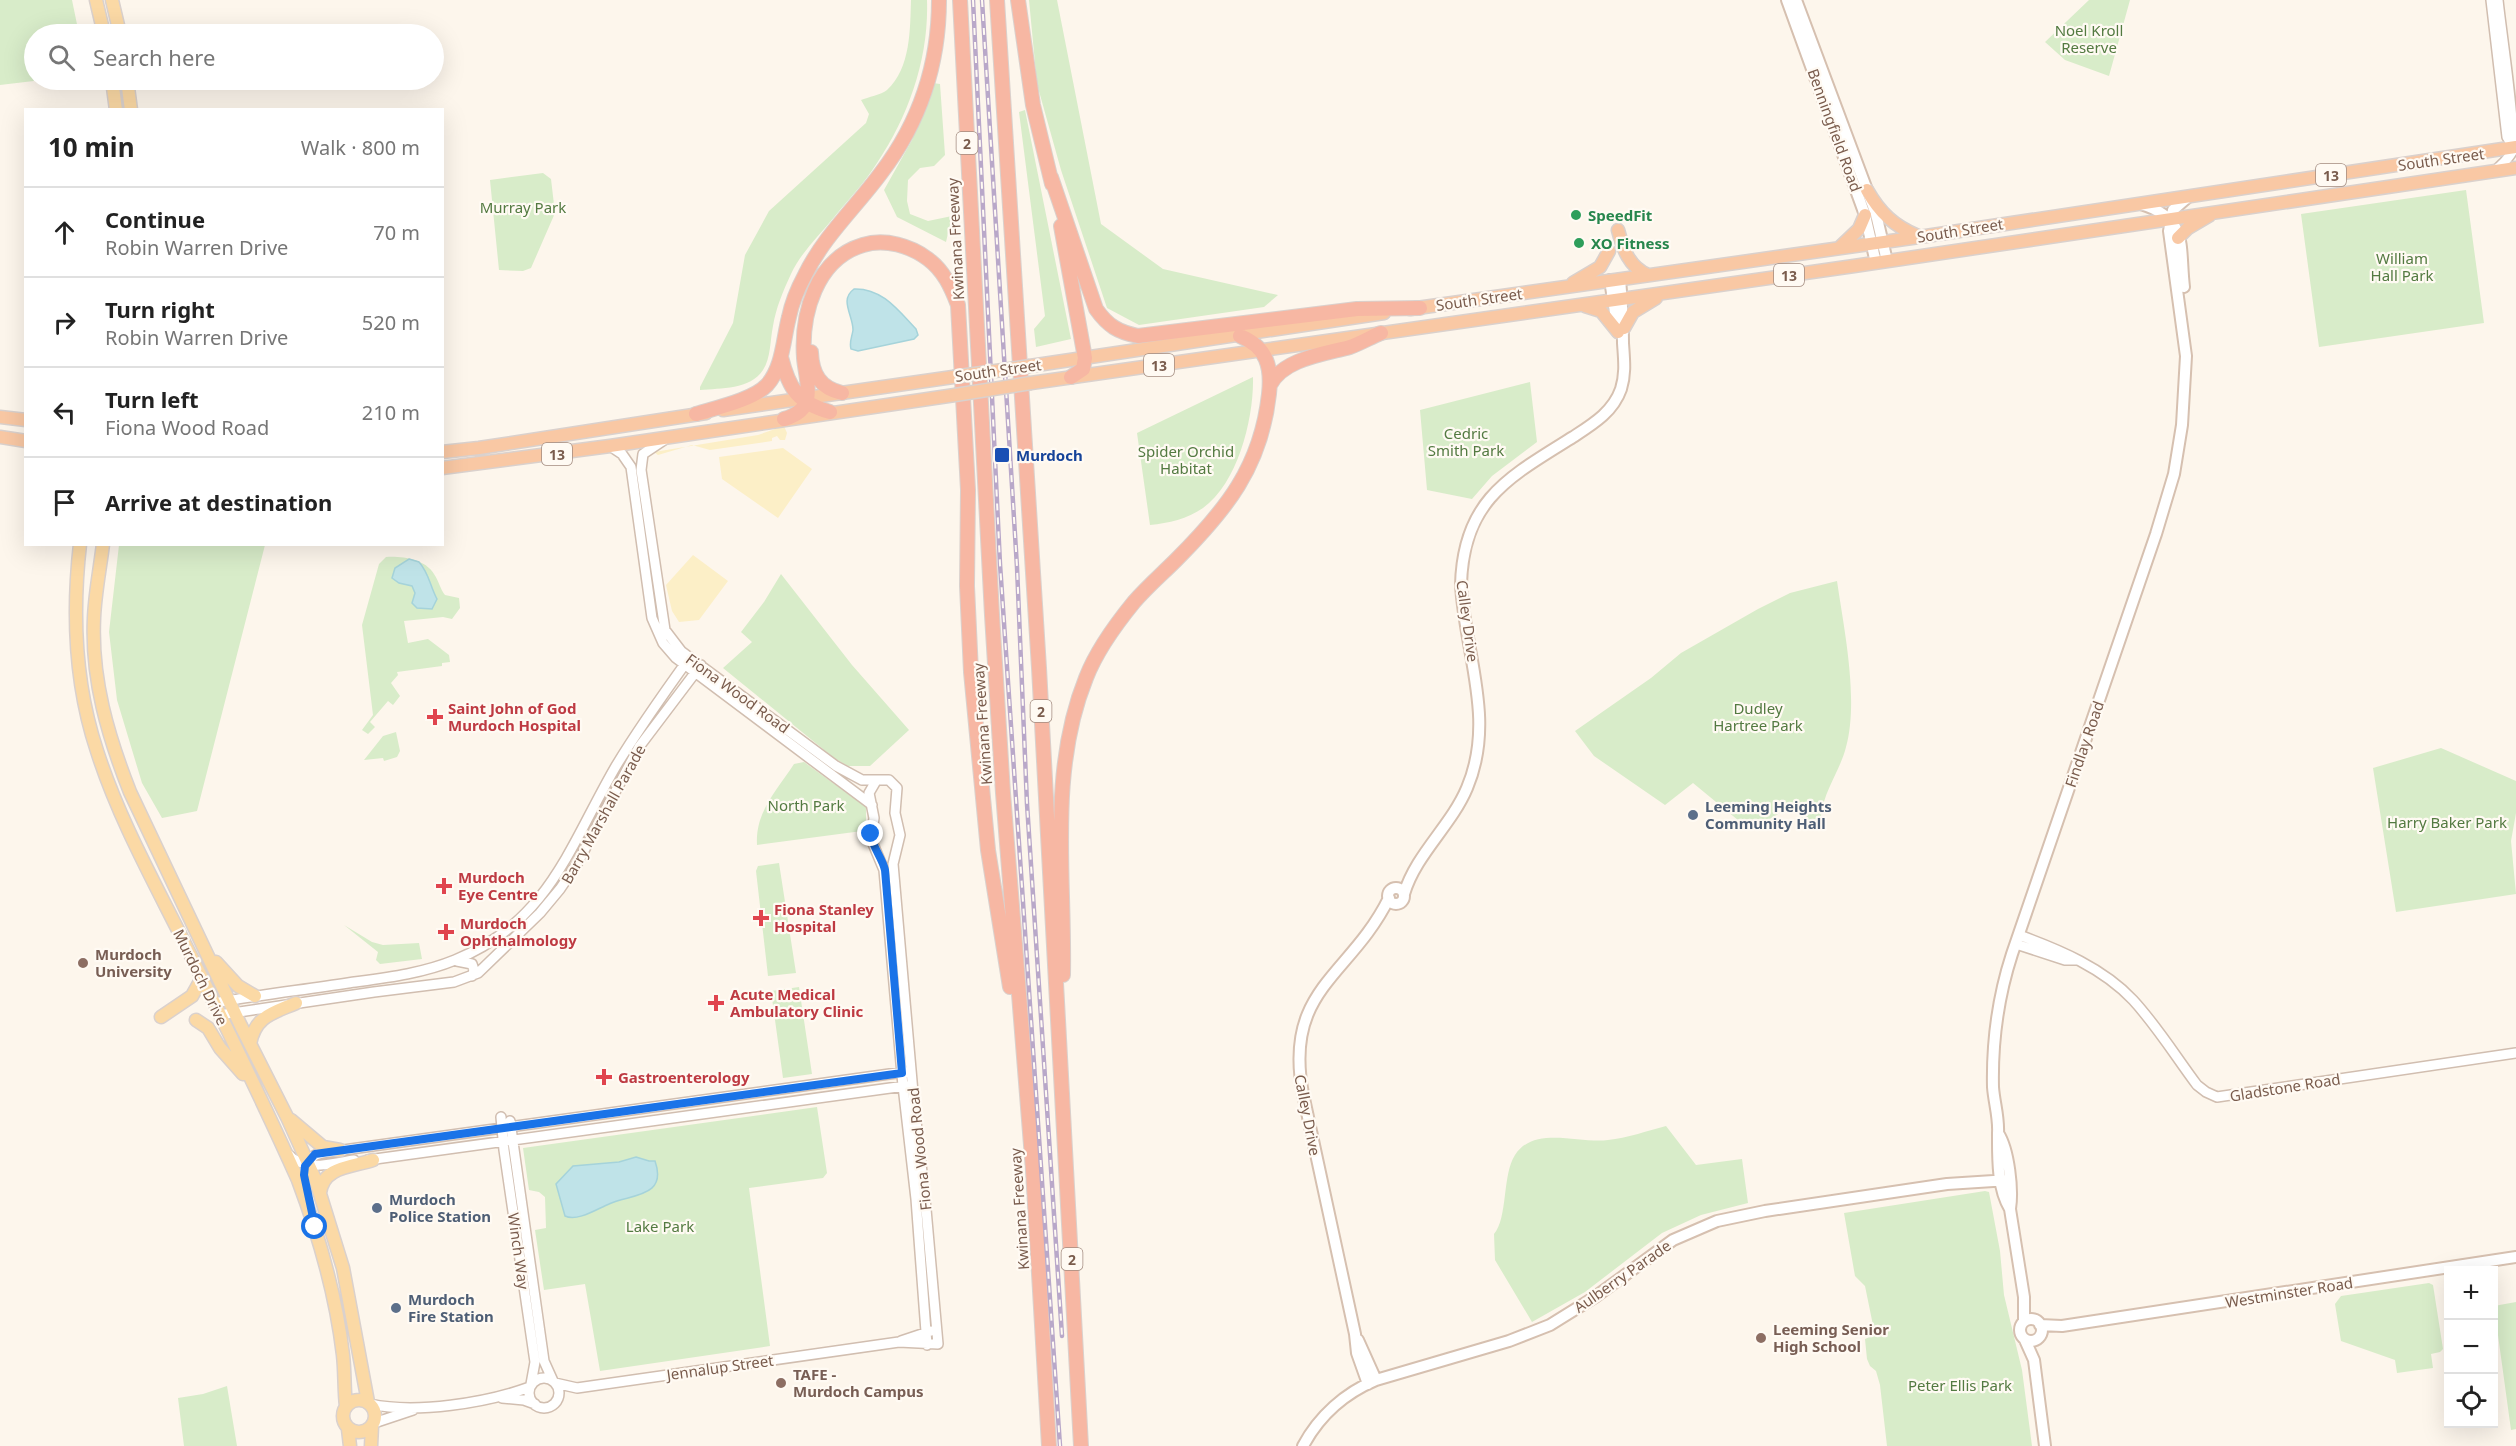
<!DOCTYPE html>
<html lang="en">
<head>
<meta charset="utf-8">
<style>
	body { margin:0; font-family:"Noto Sans",sans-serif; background:#f2f2f2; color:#222 }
	.controls { position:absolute; right:18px; bottom:18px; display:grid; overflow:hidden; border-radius:0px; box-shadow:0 6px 24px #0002 }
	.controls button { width:54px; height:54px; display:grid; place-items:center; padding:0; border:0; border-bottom:2px solid #e0e0e0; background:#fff; color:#222; font:30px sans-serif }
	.stop { position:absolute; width:18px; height:18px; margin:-14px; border:4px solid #1a73e8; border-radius:50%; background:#fff }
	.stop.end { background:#1a73e8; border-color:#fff; box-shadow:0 2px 6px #0008 }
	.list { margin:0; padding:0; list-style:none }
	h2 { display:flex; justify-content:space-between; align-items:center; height:78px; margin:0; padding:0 24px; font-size:26px }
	h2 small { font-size:20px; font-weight:400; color:#767676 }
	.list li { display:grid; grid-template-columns:39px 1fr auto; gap:18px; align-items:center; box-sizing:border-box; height:90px; padding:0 24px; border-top:2px solid #e0e0e0 }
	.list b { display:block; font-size:22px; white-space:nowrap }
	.list p { margin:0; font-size:20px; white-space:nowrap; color:#767676 }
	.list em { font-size:20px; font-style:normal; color:#767676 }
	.icon { flex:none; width:33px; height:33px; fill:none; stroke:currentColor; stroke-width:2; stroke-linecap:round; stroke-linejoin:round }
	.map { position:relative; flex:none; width:2516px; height:1446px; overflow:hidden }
	.search { position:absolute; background:#fff; box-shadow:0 6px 24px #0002; left:24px; top:24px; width:420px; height:66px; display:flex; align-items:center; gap:15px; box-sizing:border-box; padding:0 21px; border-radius:33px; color:#767676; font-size:22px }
	.panel { position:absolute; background:#fff; box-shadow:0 6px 24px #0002; left:24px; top:108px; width:420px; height:438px; border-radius:0px }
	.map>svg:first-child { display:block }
	.green { fill:#d8ecc9 }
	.sand { fill:#fcefc7 }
	.water { fill:#bfe3e8; stroke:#a5d3da; stroke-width:1.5 }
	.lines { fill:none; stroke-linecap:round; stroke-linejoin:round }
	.tertiary-casing { stroke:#d1beb0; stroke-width:12 }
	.secondary-casing { stroke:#d6c0b0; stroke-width:14 }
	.primary-casing { stroke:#dad1cd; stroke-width:15 }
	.trunk-casing { stroke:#dad1cd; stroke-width:15 }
	.motorway-casing { stroke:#dad1cd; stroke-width:16 }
	.tertiary { stroke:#fff; stroke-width:9 }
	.secondary { stroke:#fff; stroke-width:10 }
	.primary { stroke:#fbd9a5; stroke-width:12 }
	.trunk { stroke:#f9c8a4; stroke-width:12 }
	.motorway { stroke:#f7b7a3; stroke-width:14 }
	.rail-casing { stroke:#b9a8c9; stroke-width:4.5 }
	.rail { stroke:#fffaf3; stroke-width:2; stroke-dasharray:7; stroke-linecap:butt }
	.trunk-bridge-casing { stroke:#dad1cd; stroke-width:15; stroke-linecap:butt }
	.trunk-bridge { stroke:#f9c8a4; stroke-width:12 }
	.route { stroke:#1a73e8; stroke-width:8 }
	.leisure-dot { fill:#2e9e5b; stroke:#fffaf3; stroke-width:2 }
	.transit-dot { fill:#1a4fb4; stroke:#fffaf3; stroke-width:2 }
	.health-dot { fill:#e0444e; stroke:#fffaf3; stroke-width:2 }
	.service-dot { fill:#5c6f8a; stroke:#fffaf3; stroke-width:2 }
	.education-dot { fill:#8d6e63; stroke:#fffaf3; stroke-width:2 }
	.labels { text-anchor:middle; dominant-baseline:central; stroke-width:4.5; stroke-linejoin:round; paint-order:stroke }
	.shield { fill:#fffaf3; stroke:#a28b7f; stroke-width:1.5 }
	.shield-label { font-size:14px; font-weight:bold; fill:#7a5c4d }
	.park-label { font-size:15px; fill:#537a41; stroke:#fffaf3 }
	.street-label { font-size:15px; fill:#7a5c4d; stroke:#fffaf3 }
	.leisure-label { font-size:15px; font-weight:bold; fill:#27864d; stroke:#fffaf3; text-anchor:start }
	.transit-label { font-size:15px; font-weight:bold; fill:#164399; stroke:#fffaf3; text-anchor:start }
	.health-label { font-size:15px; font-weight:bold; fill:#be3a42; stroke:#fffaf3; text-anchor:start }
	.service-label { font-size:15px; font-weight:bold; fill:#4e5e75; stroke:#fffaf3; text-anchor:start }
	.education-label { font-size:15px; font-weight:bold; fill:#785e54; stroke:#fffaf3; text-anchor:start }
</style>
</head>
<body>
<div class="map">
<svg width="2516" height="1446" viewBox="0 0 2516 1446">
	<rect width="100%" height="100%" fill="#fdf6ec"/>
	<path class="green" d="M0 0H72L79 34H34V80H42L0 85Z
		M911 0H927C929 58 909 115 877 163 865 182 849 199 835 216 820 235 801 252 791 274 783 291 776 308 773 326 770 340 771 358 763 370 750 390 721 388 700 390V387L733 323 745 255 769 211 866 123 869 114 861 100C868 97 881 95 887 90 911 68 910 29 911 0Z
		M1029 0H1057L1101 224 1163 269 1278 295 1264 307 1139 325 1107 308 1061 170 1037 84Z
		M2089 0H2130L2109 76 2065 60 2045 42Z
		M933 83 940 84 945 155 934 166 920 168 908 180 907 201 910 214 928 221 952 216 946 242 897 217 884 190 912 140Z
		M1025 110 1071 339 1036 347 1034 329 1045 316 1019 112Z
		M543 173 551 179 555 213 531 268 523 271 499 270 490 180Z
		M2466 190 2484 323 2319 347 2301 214Z
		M1253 377C1254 418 1238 483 1203 508 1187 519 1169 523 1150 525L1137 433Z
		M1530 382 1537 442 1492 476 1472 499 1427 490 1420 410Z
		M119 545H265L197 811 162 818 142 783 117 700 109 632Z
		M386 557C402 556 425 559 434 574 439 581 440 589 445 595L459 598 460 608 452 619 443 617 404 621 408 643 428 639 449 655 450 662 442 663V666L397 672 398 675 391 683 400 696 393 705 388 701 370 722 375 727 368 734 362 730 373 715 362 625 379 564Z
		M781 574 852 665 909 730 870 766H848L834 758 723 668 752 642 741 632 764 602Z
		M1837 581C1844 629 1859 700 1846 747 1840 771 1824 790 1821 816L1806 825 1794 805 1750 830 1693 783 1665 805 1594 756 1575 731 1651 678 1681 653 1758 609 1790 593Z
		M396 732 400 751 397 757 384 761 383 758 364 760 383 736Z
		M2441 748 2516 781V813L2511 841 2516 894 2396 912 2373 768Z
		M804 762 866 807V820L862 831 757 845C755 812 777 790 794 764Z
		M779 863 796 973 768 976 756 871 758 866Z
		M344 925 372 942 383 945 419 943 422 959 380 964 376 960 378 952Z
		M799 987 812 1074 783 1078 771 991Z
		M817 1107 827 1173 823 1178 749 1188 770 1346 600 1371 585 1284 544 1290 535 1230 546 1228 545 1197 539 1192 529 1190 523 1148Z
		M1666 1126 1696 1165 1742 1159 1748 1203 1701 1215 1662 1233 1585 1292 1532 1322 1495 1260 1494 1234C1508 1218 1502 1175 1515 1155 1534 1125 1580 1144 1608 1140 1627 1138 1647 1131 1666 1126Z
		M1985 1191 1989 1192 2000 1251 2004 1295 2022 1370 2032 1446H1887L1880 1385 1876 1371 1870 1366 1867 1359 1865 1339 1875 1335 1865 1286 1855 1276 1844 1213Z
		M2429 1283 2433 1285 2443 1349 2440 1352 2431 1354 2433 1368 2397 1373 2395 1360 2341 1341 2335 1304 2341 1296Z
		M2516 1302V1429L2511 1430 2494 1306Z
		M227 1386 237 1446H184L178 1398 203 1394Z"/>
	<path class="sand" d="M784 426 787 433 785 440H780L777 436 772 438V441L710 450 692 445 658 455 654 452 758 435Z
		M783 448 812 469 778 518 722 479 719 457Z
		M693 555 728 581 699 620 679 622 672 611 666 585Z"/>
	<path class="water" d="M854 289C882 288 898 310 916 329L918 335 914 339 858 351 851 349C849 342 852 337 853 330 853 315 839 300 854 289Z
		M409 559 419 562C429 573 430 586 437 599L432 609 417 608 412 603 415 593 412 586 399 583 392 578 395 568Z
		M636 1157 649 1161H655C668 1198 630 1194 609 1204 597 1209 577 1222 565 1216L556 1184 573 1166 619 1162Z"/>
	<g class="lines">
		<defs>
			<path id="tertiary" d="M2491 0 2507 137 2515 149
				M2495 171C2502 164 2509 159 2513 150 2516 127 2501 30 2498 0
				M610 446 622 454 631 467 652 618 663 643 676 658 872 805
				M876 781 869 793 874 818 871 839 884 870 903 1086 916 1199 927 1345
				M2019 935C2060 950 2103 968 2133 1000 2157 1026 2176 1057 2197 1085L2206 1092 2217 1097 2516 1053
				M2016 944 2065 960H2075
				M457 961 472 964 474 970 472 976
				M214 1003C258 995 303 990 348 983 384 978 421 974 455 960 549 922 570 845 616 766 639 728 664 693 690 657
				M219 1015 374 992 454 982 478 973 540 913 560 889 577 864 639 747 701 665
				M501 1117 504 1150 535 1362 531 1384
				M510 1121 544 1361 553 1381
				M288 1154C305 1173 332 1163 354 1160
				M368 1160 912 1085
				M306 1191C303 1175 302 1157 322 1153L911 1071
				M901 1341 931 1331
				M529 1393a15 15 0 1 1 30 0a15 15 0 1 1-30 0Z
				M555 1383 577 1388 899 1342 938 1344 925 1198 914 1104 893 864 900 835 895 813 897 788 889 780H862L836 766 681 651 665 630 641 470 643 454 664 440
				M502 1398 524 1400 535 1404
				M370 1404C416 1414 486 1403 530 1387
				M374 1423 413 1410"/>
			<path id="secondary" d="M1787 0 1865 215 1876 263
				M1796 0 1876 214 1887 261
				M2141 204C2189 219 2179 245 2184 287
				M1610 280 1618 332
				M1388 896a8 8 0 1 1 16 0a8 8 0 1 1-16 0Z
				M1404 894C1416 854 1451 826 1467 788 1496 720 1465 654 1461 585 1463 500 1509 477 1573 437 1593 424 1613 412 1621 389 1626 373 1624 359 1623 343 1623 322 1622 301 1620 279
				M1998 1133C2009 1150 2013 1190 2010 1209L2024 1297V1321
				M2010 1209C1997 1188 1998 1157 1998 1133 1999 1117 1994 1102 1993 1087 1992 1041 1998 997 2012 954L2156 534 2174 474 2182 425 2186 356 2169 231 2173 210 2188 197
				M2020 1330a11 11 0 1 1 22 0a11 11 0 1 1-22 0Z
				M2040 1325 2062 1326 2516 1257
				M1358 1340 1376 1380
				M2025 1340 2034 1360 2045 1446
				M1368 1384 1357 1353 1355 1334 1303 1094C1283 989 1350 977 1389 898
				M1303 1446C1319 1416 1345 1393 1376 1380L1509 1341 1550 1325 1595 1297 1673 1240 1717 1221 1765 1211 1947 1184 2009 1180"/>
			<path id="primary" d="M96 0 104 34
				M112 0 120 34
				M112 80 116 110
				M127 80 131 110
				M80 544C72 614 75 685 97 751 118 817 153 880 184 942 223 1020 262 1099 298 1180 319 1236 336 1295 343 1355 345 1372 344 1389 346 1406
				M103 544C100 569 95 593 94 618 91 679 108 736 130 792L241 1026 287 1117 316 1181 343 1268 368 1402
				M216 962 238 986 255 996
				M161 1017 192 996 202 978
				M196 1020 208 1028 220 1048 243 1074
				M250 1044C255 1016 273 1013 296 1003
				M291 1120 323 1147 340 1150
				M320 1193C323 1166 353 1167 373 1160
				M343 1416a16 16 0 1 1 32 0a16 16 0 1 1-32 0Z
				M348 1429 350 1446
				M371 1446 372 1426"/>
			<path id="trunk" d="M1867 190C1880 213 1894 226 1918 236
				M1618 230C1623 249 1629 267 1648 275
				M2178 238 2188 228 2210 215
				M1839 248 1859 229 1865 215
				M1573 283 1600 267 1609 251
				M1585 306 1601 311 1618 332
				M1410 309 1926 236 2516 147
				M1624 328 1633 312 1656 298
				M1030 366 1384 313
				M1031 383 1854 266 2516 168
				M723 410 953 377
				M0 417 26 420
				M0 437 26 441
				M442 452 479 448 706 413
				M442 468 610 446 955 395"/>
			<path id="motorway" d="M960 0 992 615 1003 793 1033 1170 1049 1446
				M997 0 1039 668 1081 1446
				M1018 0 1033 105 1052 184
				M1051 177 1096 309C1108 326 1118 332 1138 336L1357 309 1420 308
				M1061 226 1085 358 1083 369 1071 377
				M811 352C812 374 820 388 842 393
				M781 357C789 389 798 403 830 412
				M1270 385C1283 359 1324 354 1350 347 1361 343 1371 337 1381 333
				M696 414C715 408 753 400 767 385 783 367 783 340 789 317 792 302 798 288 805 275 824 236 856 207 881 173 920 122 939 64 939 0
				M784 419C794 416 805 411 807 399 810 387 805 371 804 358 801 314 816 259 863 245 885 238 911 246 928 259 944 271 951 287 958 305L968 490 967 586 971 672 988 850 1010 987
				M1063 975C1065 876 1048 772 1086 678 1096 652 1116 624 1134 602 1147 587 1162 574 1176 560 1226 510 1261 467 1269 394 1272 367 1267 347 1240 336"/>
		</defs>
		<use href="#tertiary" class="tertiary-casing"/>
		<use href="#secondary" class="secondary-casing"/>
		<use href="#primary" class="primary-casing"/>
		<use href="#trunk" class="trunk-casing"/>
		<use href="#motorway" class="motorway-casing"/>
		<use href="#tertiary" class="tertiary"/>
		<use href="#secondary" class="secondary"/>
		<use href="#primary" class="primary"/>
		<use href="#trunk" class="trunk"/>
		<use href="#motorway" class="motorway"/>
		<defs>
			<path id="rail" d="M973 0 1000 564 1060 1446
				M982 0 1017 567 1027 804 1062 1336"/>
		</defs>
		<use href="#rail" class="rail-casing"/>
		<use href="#rail" class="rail"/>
		<defs>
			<path id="trunk-bridge" d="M953 377 1030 366
				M955 395 1031 383"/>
		</defs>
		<use href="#trunk-bridge" class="trunk-bridge-casing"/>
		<use href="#trunk-bridge" class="trunk-bridge"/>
	</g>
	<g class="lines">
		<path class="route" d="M315 1227 304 1175 305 1166 315 1154 902 1073 885 870C882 857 872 847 871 834"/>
	</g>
	<g class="leisure-dot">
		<circle cx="1576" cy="215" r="6"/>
		<circle cx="1579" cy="243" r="6"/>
	</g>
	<rect class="transit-dot" x="994" y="447" width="16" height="16" rx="3"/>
	<g class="health-dot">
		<path d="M432 708h6v6h6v6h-6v6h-6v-6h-6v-6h6z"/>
		<path d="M441 877h6v6h6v6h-6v6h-6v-6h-6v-6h6z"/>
		<path d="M758 909h6v6h6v6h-6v6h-6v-6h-6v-6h6z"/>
		<path d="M443 923h6v6h6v6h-6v6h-6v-6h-6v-6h6z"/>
		<path d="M713 994h6v6h6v6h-6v6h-6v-6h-6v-6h6z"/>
		<path d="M601 1068h6v6h6v6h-6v6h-6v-6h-6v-6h6z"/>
	</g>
	<g class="service-dot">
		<circle cx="1693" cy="815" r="6"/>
		<circle cx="377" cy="1208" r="6"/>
		<circle cx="396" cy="1308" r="6"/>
	</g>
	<g class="education-dot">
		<circle cx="83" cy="963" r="6"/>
		<circle cx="1761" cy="1338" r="6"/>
		<circle cx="781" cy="1383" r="6"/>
	</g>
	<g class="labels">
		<g class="shield">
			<rect x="956.5" y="132" width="21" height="22" rx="4.5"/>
			<rect x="2316" y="164" width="30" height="22" rx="4.5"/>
			<rect x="1774" y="264" width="30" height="22" rx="4.5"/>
			<rect x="1144" y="354" width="30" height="22" rx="4.5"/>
			<rect x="542" y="443" width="30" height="22" rx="4.5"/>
			<rect x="1030.5" y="700" width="21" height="22" rx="4.5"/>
			<rect x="1061.5" y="1248" width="21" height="22" rx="4.5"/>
		</g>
		<g class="shield-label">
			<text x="967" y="143">2</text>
			<text x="2331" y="175">13</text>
			<text x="1789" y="275">13</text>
			<text x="1159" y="365">13</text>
			<text x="557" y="454">13</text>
			<text x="1041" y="711">2</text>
			<text x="1072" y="1259">2</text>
		</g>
		<g class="park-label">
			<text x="2089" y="30">Noel Kroll<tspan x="2089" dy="17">Reserve</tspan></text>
			<text x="523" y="207">Murray Park</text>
			<text x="2402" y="258">William<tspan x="2402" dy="17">Hall Park</tspan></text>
			<text x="1466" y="433">Cedric<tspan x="1466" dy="17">Smith Park</tspan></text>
			<text x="1186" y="451">Spider Orchid<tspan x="1186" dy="17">Habitat</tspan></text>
			<text x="1758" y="708">Dudley<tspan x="1758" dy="17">Hartree Park</tspan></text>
			<text x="806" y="805">North Park</text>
			<text x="2447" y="822">Harry Baker Park</text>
			<text x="660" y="1226">Lake Park</text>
			<text x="1960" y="1385">Peter Ellis Park</text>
		</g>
		<g class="street-label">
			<text transform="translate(1835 130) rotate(70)">Benningfield Road</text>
			<text transform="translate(2441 159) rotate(-8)">South Street</text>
			<text transform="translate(1960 230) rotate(-9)">South Street</text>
			<text transform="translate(955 239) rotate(-93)">Kwinana Freeway</text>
			<text transform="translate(1479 299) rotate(-8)">South Street</text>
			<text transform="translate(998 370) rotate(-8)">South Street</text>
			<text transform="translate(1468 621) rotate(82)">Calley Drive</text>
			<text transform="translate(738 693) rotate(36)">Fiona Wood Road</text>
			<text transform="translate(982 724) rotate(-94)">Kwinana Freeway</text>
			<text transform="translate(2084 744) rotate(-71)">Findlay Road</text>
			<text transform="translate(603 814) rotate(-61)">Barry Marshall Parade</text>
			<text transform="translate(201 977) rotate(64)">Murdoch Drive</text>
			<text transform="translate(2285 1087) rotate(-9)">Gladstone Road</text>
			<text transform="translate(1308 1115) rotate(79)">Calley Drive</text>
			<text transform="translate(919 1149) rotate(-96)">Fiona Wood Road</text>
			<text transform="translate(1019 1209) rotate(-94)">Kwinana Freeway</text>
			<text transform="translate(519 1251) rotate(82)">Winch Way</text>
			<text transform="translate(1622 1276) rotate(-35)">Aulberry Parade</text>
			<text transform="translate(2289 1292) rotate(-9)">Westminster Road</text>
			<text transform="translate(720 1367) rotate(-8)">Jennalup Street</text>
		</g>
		<g class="leisure-label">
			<text x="1588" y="215">SpeedFit</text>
			<text x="1591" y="243">XO Fitness</text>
		</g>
		<g class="transit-label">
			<text x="1016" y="455">Murdoch</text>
		</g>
		<g class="health-label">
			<text x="448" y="708">Saint John of God<tspan x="448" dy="17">Murdoch Hospital</tspan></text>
			<text x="458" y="877">Murdoch<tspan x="458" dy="17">Eye Centre</tspan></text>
			<text x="774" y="909">Fiona Stanley<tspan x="774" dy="17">Hospital</tspan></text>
			<text x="460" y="923">Murdoch<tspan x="460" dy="17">Ophthalmology</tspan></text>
			<text x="730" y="994">Acute Medical<tspan x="730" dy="17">Ambulatory Clinic</tspan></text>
			<text x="618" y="1077">Gastroenterology</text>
		</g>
		<g class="service-label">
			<text x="1705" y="806">Leeming Heights<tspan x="1705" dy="17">Community Hall</tspan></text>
			<text x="389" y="1199">Murdoch<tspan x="389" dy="17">Police Station</tspan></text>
			<text x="408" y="1299">Murdoch<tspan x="408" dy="17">Fire Station</tspan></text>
		</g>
		<g class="education-label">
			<text x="95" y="954">Murdoch<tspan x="95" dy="17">University</tspan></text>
			<text x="1773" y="1329">Leeming Senior<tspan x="1773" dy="17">High School</tspan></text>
			<text x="793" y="1374">TAFE -<tspan x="793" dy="17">Murdoch Campus</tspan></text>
		</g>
	</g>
</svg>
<div class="controls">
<button>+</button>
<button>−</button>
<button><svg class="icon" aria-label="locate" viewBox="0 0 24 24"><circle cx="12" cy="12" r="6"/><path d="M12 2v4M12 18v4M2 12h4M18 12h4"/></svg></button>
</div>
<div class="stop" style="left:315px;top:1227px"></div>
<div class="stop end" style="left:871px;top:834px"></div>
<div class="search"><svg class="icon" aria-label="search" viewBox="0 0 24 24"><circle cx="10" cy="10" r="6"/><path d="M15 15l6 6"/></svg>Search here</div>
<section class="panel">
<h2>10 min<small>Walk · 800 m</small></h2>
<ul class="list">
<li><svg class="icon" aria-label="ahead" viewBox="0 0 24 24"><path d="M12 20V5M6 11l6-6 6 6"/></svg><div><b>Continue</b><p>Robin Warren Drive</p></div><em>70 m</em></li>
<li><svg class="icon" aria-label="right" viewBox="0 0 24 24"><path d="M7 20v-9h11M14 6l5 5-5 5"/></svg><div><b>Turn right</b><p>Robin Warren Drive</p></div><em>520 m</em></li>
<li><svg class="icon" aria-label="left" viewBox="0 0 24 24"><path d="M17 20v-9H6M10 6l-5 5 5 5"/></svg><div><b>Turn left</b><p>Fiona Wood Road</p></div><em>210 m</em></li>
<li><svg class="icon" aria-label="arrive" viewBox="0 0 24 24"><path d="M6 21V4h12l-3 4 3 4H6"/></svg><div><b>Arrive at destination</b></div></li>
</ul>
</section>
</div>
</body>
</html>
